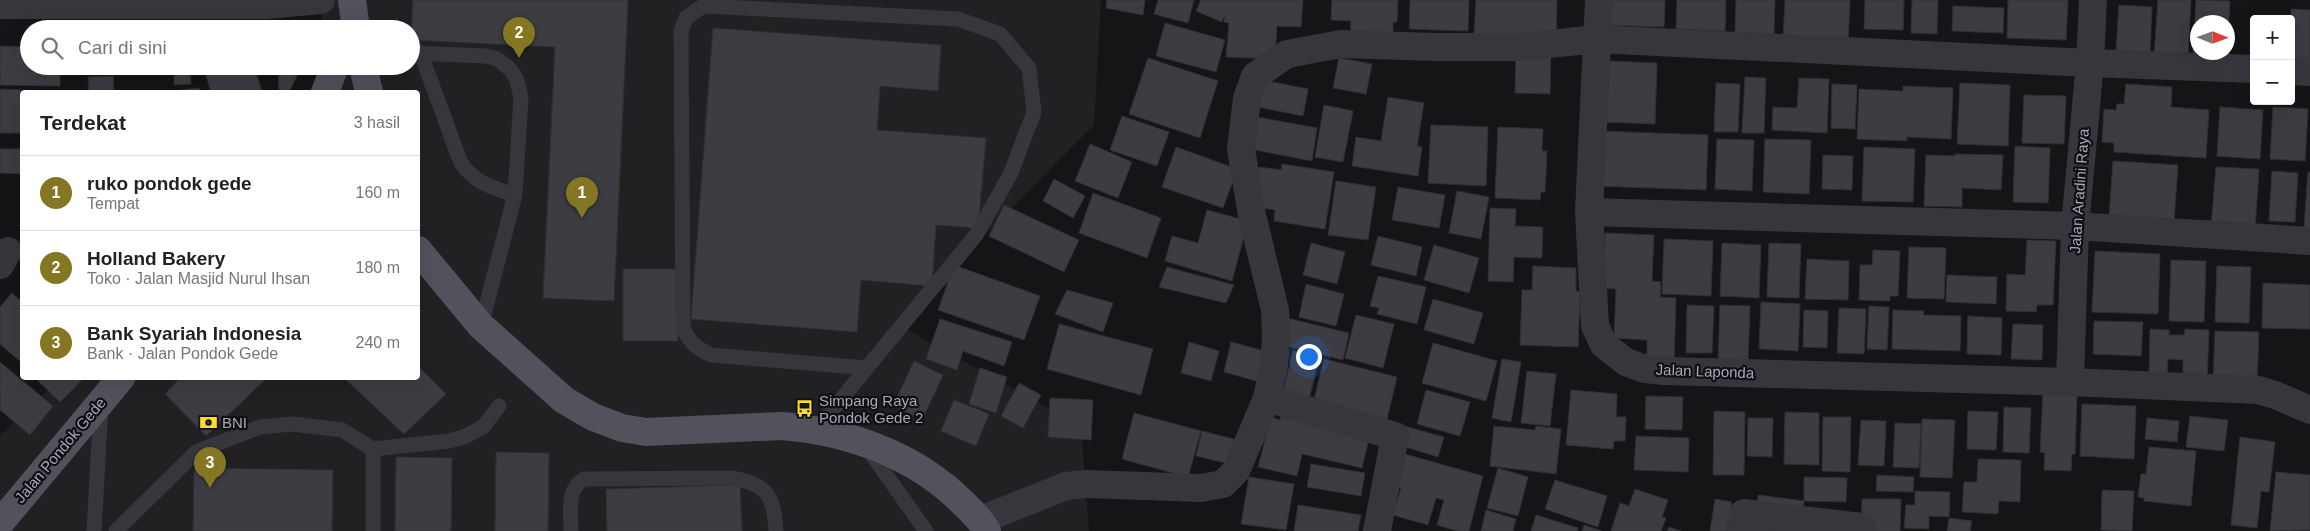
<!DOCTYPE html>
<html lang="id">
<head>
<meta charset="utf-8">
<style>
	body { margin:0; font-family:Arial,sans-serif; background:#f6f6f6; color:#222 }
	.controls { position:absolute; right:15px; top:15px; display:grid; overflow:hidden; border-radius:5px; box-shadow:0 5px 20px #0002 }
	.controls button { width:45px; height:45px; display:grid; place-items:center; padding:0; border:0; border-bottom:1px solid #e0e0e0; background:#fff; color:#222; font:25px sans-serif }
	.compass { position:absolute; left:2190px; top:15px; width:45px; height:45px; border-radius:50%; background:#fff; box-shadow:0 5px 20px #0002; rotate:91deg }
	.you { position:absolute; left:1308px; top:356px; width:18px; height:18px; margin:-12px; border:4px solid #fff; border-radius:50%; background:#1a73e8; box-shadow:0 0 0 8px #1a73e833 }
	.badge { display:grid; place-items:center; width:32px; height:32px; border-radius:50%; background:#857623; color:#fff; font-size:16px; font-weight:700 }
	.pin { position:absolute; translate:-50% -41px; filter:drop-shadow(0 1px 2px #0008) }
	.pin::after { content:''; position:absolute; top:26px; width:18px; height:15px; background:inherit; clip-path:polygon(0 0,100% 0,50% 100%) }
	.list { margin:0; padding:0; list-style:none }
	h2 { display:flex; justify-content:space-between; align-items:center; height:65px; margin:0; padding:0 20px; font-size:21px }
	h2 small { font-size:16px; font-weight:400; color:#767676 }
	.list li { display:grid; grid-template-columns:32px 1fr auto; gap:15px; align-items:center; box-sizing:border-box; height:75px; padding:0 20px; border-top:1px solid #e0e0e0 }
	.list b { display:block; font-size:19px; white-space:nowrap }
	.list p { margin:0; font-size:16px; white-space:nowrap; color:#767676 }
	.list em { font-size:16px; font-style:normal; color:#767676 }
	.icon { flex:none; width:28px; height:28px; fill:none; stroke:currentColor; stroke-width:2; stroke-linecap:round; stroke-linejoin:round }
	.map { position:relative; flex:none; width:2310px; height:531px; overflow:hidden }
	.search { position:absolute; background:#fff; box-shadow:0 5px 20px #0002; left:20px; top:20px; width:400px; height:55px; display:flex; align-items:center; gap:12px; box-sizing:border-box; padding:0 18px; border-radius:28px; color:#767676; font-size:19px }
	.panel { position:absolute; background:#fff; box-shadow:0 5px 20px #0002; left:20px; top:90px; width:400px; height:290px; border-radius:5px }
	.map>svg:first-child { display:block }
	.built { fill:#212124 }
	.building { fill:#3c3c42; stroke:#302f33 }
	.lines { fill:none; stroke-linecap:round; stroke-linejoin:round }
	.service { stroke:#36363c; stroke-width:15 }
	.minor { stroke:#36363c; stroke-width:28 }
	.primary { stroke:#51525c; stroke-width:28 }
	.labels { text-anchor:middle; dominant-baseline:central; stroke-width:4.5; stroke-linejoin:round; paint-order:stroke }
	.street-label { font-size:15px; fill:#a6a8b8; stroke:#101012 }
	.poi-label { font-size:15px; fill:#a6a8b8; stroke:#101012; text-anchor:start }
</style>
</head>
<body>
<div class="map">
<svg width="2310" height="531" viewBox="0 0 2310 531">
	<rect width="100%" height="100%" fill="#151517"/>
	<path class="built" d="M323 0H1101L1094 125 897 324 1081 426 1089 531H0V436L60 378H418V92H312L319 76V66H411V29H321Z"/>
	<path class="building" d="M413 0H628L614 301 543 298 555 47 411 40Z
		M1107 0H1145L1143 15 1106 8Z
		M1158 0H1194L1188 23 1154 14Z
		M1201 0H1303L1301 27 1277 26 1275 59 1226 57 1229 23 1224 22 1225 15 1222 22 1196 11Z
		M1332 0H1398L1397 22H1393V40L1350 39 1351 21 1331 20Z
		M1410 0H1469L1468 31 1409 29Z
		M1476 0H1557L1556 40 1474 34Z
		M1606 0H1665L1664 27 1605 25Z
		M1677 0H1726L1725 31 1676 29Z
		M1736 0H1775L1774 34 1735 32Z
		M1785 0H1850L1848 43 1783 40Z
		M1865 0H1904L1903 30 1864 29Z
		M1912 0H1938L1937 34 1911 33Z
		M2008 0H2068L2066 40 2007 38Z
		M2158 0H2191L2188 58 2154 56Z
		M2196 0 2230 1 2228 35V22H2198V52H2226V56L2193 54Z
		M2119 5 2152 7 2150 53 2116 50Z
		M1953 6 2004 8 2003 33 1952 31Z
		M2291 9 2310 10V68L2291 67Z
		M1165 23 1225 40 1216 72 1156 56Z
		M283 26H306V29H283Z
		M713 28 941 45 938 91 880 86 877 130 986 138 978 228 936 225 932 286 861 280 857 332 691 319Z
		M0 46 29 47V66H60V86L0 85Z
		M1516 49 1551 50 1550 94 1515 93Z
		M1148 58 1218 81 1200 138 1129 114Z
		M1339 58 1372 64 1366 94 1333 88Z
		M1608 61 1657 63 1655 124 1605 122Z
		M174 66H190L191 84 174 85Z
		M203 66H254L262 92H211Z
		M269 66H302L289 92H279L278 68 269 69Z
		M69 67H77V75H69Z
		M113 76 114 92H89L88 77Z
		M1745 77 1766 78 1764 133H1742Z
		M1799 78 1829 79 1827 133 1772 130 1773 107 1797 108Z
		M1258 79 1308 89 1303 116 1253 106Z
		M1716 83 1740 84 1738 132H1714Z
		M1960 83 2010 85 2008 146 1957 144Z
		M1832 84 1857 85 1855 129 1831 128Z
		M2126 84 2172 87 2171 107 2209 110 2206 158 2114 152V143L2102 142 2104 109 2116 110 2117 104H2124Z
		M1903 86 1953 88 1951 139 1907 137V141L1857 139 1859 89 1903 91Z
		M199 88 200 92H164Z
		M0 89 23 90 21 133H0Z
		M2024 95 2066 96 2064 144 2022 143Z
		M1388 97 1424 103 1417 146 1422 147 1418 176 1352 166 1356 137 1381 141Z
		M1324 105 1353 111 1343 162 1315 157Z
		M2220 107 2263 110 2260 159 2217 156Z
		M2273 107 2308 109 2305 161 2270 159Z
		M1122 116 1169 132 1157 166 1110 150Z
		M1252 116 1317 128 1312 161 1245 148Z
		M1431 125 1488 127 1486 186 1428 183Z
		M1498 127 1543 129 1542 151H1547L1545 192H1541L1540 200 1495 198Z
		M1599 131 1708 135 1706 190 1597 186Z
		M1717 139 1754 140 1752 191 1715 189Z
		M1765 139 1811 140 1809 194 1763 192Z
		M1090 144 1132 162 1118 198 1075 181Z
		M2015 146 2050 148 2048 203 2013 202Z
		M1176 147 1237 169 1223 208 1162 187Z
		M1864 147 1915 149 1913 202 1862 201Z
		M0 149H22V174L0 173Z
		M1955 154 2003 155 2001 190 1962 188V207L1924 206 1926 155 1955 156Z
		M1823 155 1853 156 1852 190 1822 189Z
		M2113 161 2178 165 2174 222 2109 218Z
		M1282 164 1334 172 1325 229 1274 221 1275 210 1253 207 1259 167 1281 170Z
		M2216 167 2259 169 2255 230 2211 227Z
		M2272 171 2298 173 2295 222 2269 221Z
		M2308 172H2310V228H2304Z
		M1054 179 1085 196 1073 218 1043 201Z
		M1336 181 1376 187 1368 240 1328 235Z
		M1398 187 1445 195 1439 228 1392 220Z
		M1457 191 1489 197 1481 239 1449 233Z
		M1093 193 1161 218 1147 258 1079 233Z
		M1004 205 1079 240 1064 272 989 236Z
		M1490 208 1516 209 1515 226 1543 227 1542 258 1514 257 1513 282 1488 281Z
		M1207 210 1248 221 1232 281 1165 261 1172 236 1198 243Z
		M1605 233 1654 235 1652 281 1661 282 1660 297 1676 298 1674 362 1647 361V340L1614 338 1616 289 1603 288Z
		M1378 236 1422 247 1416 276 1371 265Z
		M1664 239 1713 241 1711 296 1662 294Z
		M2027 240 2056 241 2053 305H2037L2036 312 2006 311 2007 274 2025 275Z
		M1311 243 1345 252 1337 284 1303 275Z
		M1722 243 1761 245 1759 298 1720 296Z
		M1769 243 1801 244 1799 298 1767 297Z
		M1434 245 1479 258 1469 293 1424 280Z
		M1909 247 1946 248 1944 299 1907 298Z
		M1873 250 1900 251 1898 296H1890V301L1859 300 1860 265H1872Z
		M2095 251 2160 254 2158 314 2092 312Z
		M1807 259 1849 261 1848 300 1805 299Z
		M2171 260 2206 261 2204 322 2169 321Z
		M954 265 1040 296 1024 340 938 310Z
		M1533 266 1576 268V291L1580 292 1578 347 1520 345 1522 290H1532Z
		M2217 266 2251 267 2249 323 2215 322Z
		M1167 267 1234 285 1226 303 1159 287Z
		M623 269H678V341H623Z
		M1947 275 1997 277 1996 304 1946 302Z
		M1378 276 1426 287 1417 324 1377 314 1379 308 1370 306Z
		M2263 283 2310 285V329L2262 328Z
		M1306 284 1344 294 1336 326 1299 317Z
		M1067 290 1113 303 1103 332 1055 314Z
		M12 293 22 302V363L0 344V307Z
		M1433 299 1483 313 1474 344 1424 330Z
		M1761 302 1800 304 1798 351 1759 349Z
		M1687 305 1714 306 1712 353H1686Z
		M1720 305 1750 306 1748 364 1718 363Z
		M1869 306 1889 307 1887 350 1867 349Z
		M1839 308 1866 309 1864 354 1837 353Z
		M1804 310 1828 311 1827 348 1803 347Z
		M1893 310 1924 311 1923 315 1961 316 1960 351 1892 349Z
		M1356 315 1394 324 1383 368 1345 358Z
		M1968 316 2002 318 2001 355 1967 354Z
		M1287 318 1349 333 1343 360 1281 345Z
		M940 319 1012 342 1004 366 963 351 957 370 926 359Z
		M2094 321 2143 322 2141 356 2093 354Z
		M1059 324 1153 349 1141 395 1047 369Z
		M2013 324 2043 325 2042 360 2011 359Z
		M2150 329 2169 330V335H2184L2185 329 2209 330 2207 382 2183 381V360L2168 359 2167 375H2149Z
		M2215 331 2259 332 2257 380 2213 384Z
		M1189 342 1219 351 1211 381 1181 373Z
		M1231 342 1272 353 1264 383 1224 372Z
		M1433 343 1497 361 1486 401 1422 383Z
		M1293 350 1320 356 1308 403 1282 397Z
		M1324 359 1397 377 1386 423 1313 404Z
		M1502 359 1521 362 1511 422 1492 418Z
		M914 361 943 375 922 420 893 406Z
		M0 362 53 406 30 435 0 410Z
		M418 366 446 394 404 434 344 378H418Z
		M980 368 1007 377 996 413 969 404Z
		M1527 371 1556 374 1550 426 1521 423Z
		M35 378H84L60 402Z
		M180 378H267L206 436 165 394Z
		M1019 383 1041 395 1023 428 1001 416Z
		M1426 390 1470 402 1460 436 1417 424Z
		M1571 390 1617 394 1616 417H1626L1625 441H1614L1613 449 1566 445Z
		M2043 392 2077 393 2075 454H2072L2071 471 2044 470 2045 453 2040 452Z
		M1646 396 1683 397 1682 430 1645 429Z
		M1050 398 1093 400 1091 440 1048 437Z
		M954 400 989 414 976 446 941 431Z
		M2082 404 2136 406 2134 459 2080 456Z
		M2004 407 2031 408 2029 453 2003 452Z
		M1714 411 1745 412 1744 475H1713Z
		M1968 411 1998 412 1996 450 1967 449Z
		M1785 412 1819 413V465L1784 464Z
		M1134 413 1201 431 1188 477 1122 459Z
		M1281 413 1370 435 1362 468 1302 454 1297 476 1258 467 1271 417 1280 420Z
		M2190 416 2228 420 2224 451 2186 447Z
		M1823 417H1851L1850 472 1822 471Z
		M1748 418H1773L1772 457 1747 456Z
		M2147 418 2179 421 2177 442 2145 439Z
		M1922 419 1955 420 1952 478 1920 477Z
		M1861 420 1886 421 1884 466 1858 465Z
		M1895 423 1921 424 1919 468 1893 467Z
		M1404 426 1444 437 1438 457 1399 445Z
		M1494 426 1535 430 1536 426 1561 429 1556 474 1490 466Z
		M1202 431 1241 441 1235 465 1196 456Z
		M1636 436 1689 438 1688 472 1634 470Z
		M2240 437 2275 442 2269 492 2261 491 2257 528 2231 525Z
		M2149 447 2196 451 2191 506 2144 501V498L2138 497 2141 474H2146Z
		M496 452 549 453 548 531H495Z
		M1401 453 1483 476 1469 531H1457L1437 525 1444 500 1436 498 1428 525 1393 515 1401 488 1392 486Z
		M396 457 452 458 451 531H395Z
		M1978 459 2021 460 2020 502 1999 501 1998 514 1962 512 1964 482H1977Z
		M1311 464 1365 473 1361 496 1307 487Z
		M194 468 333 470 332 531H193Z
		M1498 468 1528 477 1518 516 1487 508Z
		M2276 472 2310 475V530L2270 531Z
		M1877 475 1914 477 1913 492 1876 491Z
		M1249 477 1294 484 1286 530 1241 524Z
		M1804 477 1847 478 1846 502 1804 501Z
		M1555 480 1607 496 1598 527 1545 509Z
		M740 485 742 531H607L606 489Z
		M1635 489 1668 500 1662 517 1666 518 1661 531H1611L1620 503 1629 506Z
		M2102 490 2134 491 2132 531 2101 530Z
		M1915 491 1950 492 1949 517 1929 516V529L1904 528 1906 505H1915Z
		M1758 495 1804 501 1801 531H1754Z
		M1715 499 1732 502 1727 531H1710Z
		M1862 499H1901L1900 531H1861Z
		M1298 505 1361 515 1358 531H1294Z
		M1486 510 1516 519 1513 531H1481Z
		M1536 515 1578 528 1577 531H1531Z
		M1949 518 1972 521 1970 531H1947Z
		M1584 525 1602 531H1582Z
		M1669 527 1681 531H1667Z"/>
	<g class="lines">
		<path class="service" d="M420 52 461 163C475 183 492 188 515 195
			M411 53 486 56 497 59 510 69 517 80 521 98 515 195 481 326
			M815 431 976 235 1011 173 1034 112 1029 68 1000 34 958 19 703 6 686 18 681 31 683 327C689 342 696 348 711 355L867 368
			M867 448 926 531
			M94 531 101 405
			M116 531 196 452 260 427 292 424 342 430 373 449 449 441 464 437 483 427 499 406
			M373 531V449
			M571 531C571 513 566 489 584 479L732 478C767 484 774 495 776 531"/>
		<path class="minor" d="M1599 0 1589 212 1595 326 1604 345 1626 362 1645 369 1665 371 2070 382 2258 390 2275 395 2310 410
			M0 5H266L321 0
			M2291 71 2310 72
			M1589 212 2075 226 2310 241
			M0 265 8 251
			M2070 382 2075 226 2090 63 2093 0
			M1267 398 1395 436 1377 531
			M981 520 1066 486 1086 484 1201 488 1223 484 1236 471 1267 398 1274 366 1276 336 1275 310 1252 215 1241 149 1247 98 1255 76 1287 54 1341 44 1435 47H1522L1596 39 2090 63 2254 69
			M1741 531 1744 513 1862 527V531"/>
		<path class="primary" d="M352 0 356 29
			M363 66 369 92
			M325 92 335 66
			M418 250 481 326 564 400 593 417 622 428 646 432 782 426C847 431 915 455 962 502 972 511 980 519 987 531
			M0 523 121 378"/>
	</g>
	<defs>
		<symbol id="bus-bare" viewBox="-9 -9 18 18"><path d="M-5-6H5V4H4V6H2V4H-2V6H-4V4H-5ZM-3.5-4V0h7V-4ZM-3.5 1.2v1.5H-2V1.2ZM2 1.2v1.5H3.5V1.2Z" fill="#ffdc25" stroke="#101012" stroke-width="2.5" paint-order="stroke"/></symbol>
		<symbol id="bank-bare" viewBox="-9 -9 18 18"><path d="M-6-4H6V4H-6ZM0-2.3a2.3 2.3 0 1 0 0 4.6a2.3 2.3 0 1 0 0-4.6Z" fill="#ffdc25" stroke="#101012" stroke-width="2.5" paint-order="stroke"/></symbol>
	</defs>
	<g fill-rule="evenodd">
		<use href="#bus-bare" x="792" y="396" width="25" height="25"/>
		<use href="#bank-bare" x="196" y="410" width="25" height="25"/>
	</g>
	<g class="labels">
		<g class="street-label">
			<text transform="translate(2079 191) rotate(-86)">Jalan Aradini Raya</text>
			<text transform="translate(1705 371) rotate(2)">Jalan Laponda</text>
			<text transform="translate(60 450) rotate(-50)">Jalan Pondok Gede</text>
		</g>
		<g class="poi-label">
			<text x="819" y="400">Simpang Raya<tspan x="819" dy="17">Pondok Gede 2</tspan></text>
			<text x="222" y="422">BNI</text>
		</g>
	</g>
</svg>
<div class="controls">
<button>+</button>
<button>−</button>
</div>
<svg class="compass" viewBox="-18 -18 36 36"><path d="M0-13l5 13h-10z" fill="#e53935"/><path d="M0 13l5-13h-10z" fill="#767676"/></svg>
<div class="you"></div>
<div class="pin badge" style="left:582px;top:218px">1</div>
<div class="pin badge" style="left:519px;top:58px">2</div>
<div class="pin badge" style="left:210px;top:488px">3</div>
<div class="search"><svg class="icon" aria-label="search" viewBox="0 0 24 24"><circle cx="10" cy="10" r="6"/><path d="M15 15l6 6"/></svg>Cari di sini</div>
<section class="panel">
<h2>Terdekat<small>3 hasil</small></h2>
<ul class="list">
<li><span class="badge">1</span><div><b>ruko pondok gede</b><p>Tempat</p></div><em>160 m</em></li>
<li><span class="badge">2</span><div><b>Holland Bakery</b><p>Toko · Jalan Masjid Nurul Ihsan</p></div><em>180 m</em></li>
<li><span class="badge">3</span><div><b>Bank Syariah Indonesia</b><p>Bank · Jalan Pondok Gede</p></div><em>240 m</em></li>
</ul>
</section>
</div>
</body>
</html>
